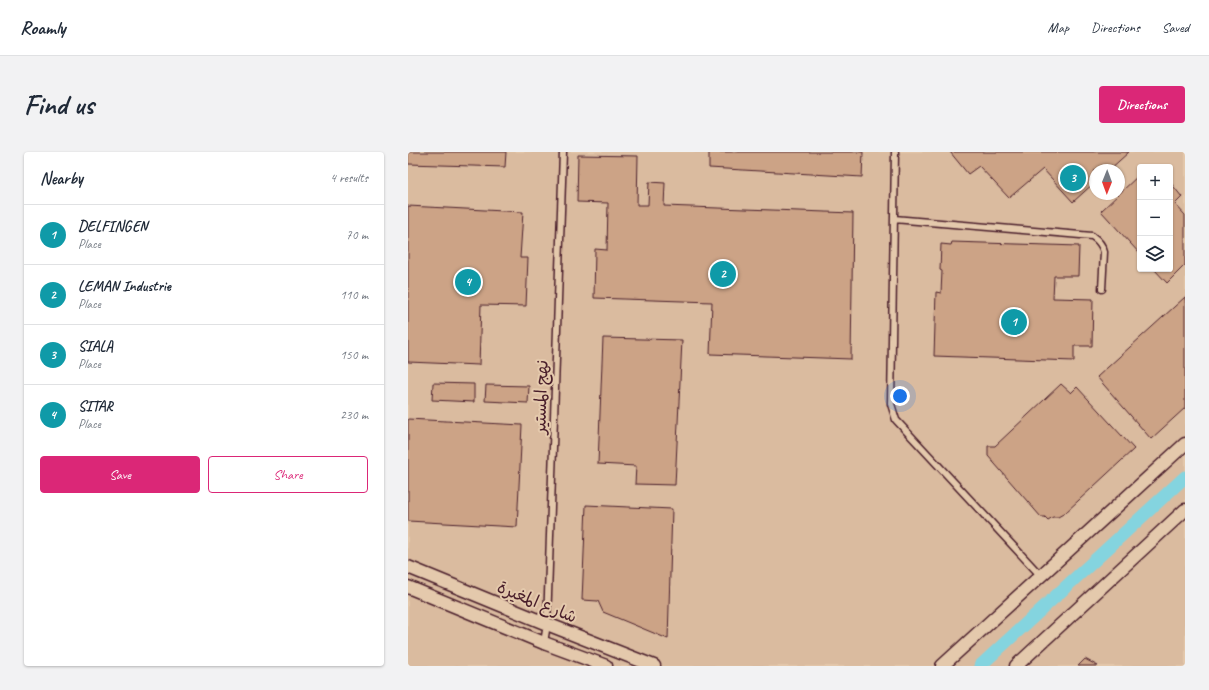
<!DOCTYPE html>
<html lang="en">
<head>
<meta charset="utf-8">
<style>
	body { margin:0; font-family:Caveat,"Playpen Sans Arabic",sans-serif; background:#f2f2f3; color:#1f2937 }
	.controls { position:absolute; right:12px; top:12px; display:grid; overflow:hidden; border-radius:4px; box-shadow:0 1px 3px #0004 }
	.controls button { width:36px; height:36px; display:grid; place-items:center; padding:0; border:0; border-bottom:1px solid #e0e1e3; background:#fff; color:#1f2937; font:20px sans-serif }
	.compass { position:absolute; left:681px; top:12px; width:36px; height:36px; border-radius:50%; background:#fff; box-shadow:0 1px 3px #0004; rotate:181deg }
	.you { position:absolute; left:492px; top:244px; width:14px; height:14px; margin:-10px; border:3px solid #fff; border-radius:50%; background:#1a73e8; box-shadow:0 0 0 6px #1a73e833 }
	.badge { display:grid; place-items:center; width:26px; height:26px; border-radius:50%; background:#db2777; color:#fff; font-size:13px; font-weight:700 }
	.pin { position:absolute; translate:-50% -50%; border:2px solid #fff; box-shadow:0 1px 4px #0006 }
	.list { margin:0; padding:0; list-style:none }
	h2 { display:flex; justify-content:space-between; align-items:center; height:52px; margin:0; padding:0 16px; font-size:17px }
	h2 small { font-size:13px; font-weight:400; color:#747a83 }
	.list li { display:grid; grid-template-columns:26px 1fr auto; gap:12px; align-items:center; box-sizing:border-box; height:60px; padding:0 16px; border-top:1px solid #e0e1e3 }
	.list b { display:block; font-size:15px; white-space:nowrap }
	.list p { margin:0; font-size:13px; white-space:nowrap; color:#747a83 }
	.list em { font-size:13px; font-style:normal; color:#747a83 }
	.actions { display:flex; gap:8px; padding:12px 16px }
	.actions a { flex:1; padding:9px 0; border:1px solid #db2777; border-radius:4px; text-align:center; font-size:14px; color:#db2777 }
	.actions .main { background:#db2777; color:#fff }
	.icon { flex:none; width:22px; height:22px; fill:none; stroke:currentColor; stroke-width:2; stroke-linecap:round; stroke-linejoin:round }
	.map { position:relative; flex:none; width:777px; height:514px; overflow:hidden; border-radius:4px }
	header { display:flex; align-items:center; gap:24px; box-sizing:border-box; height:56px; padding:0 20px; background:#fff; border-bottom:1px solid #e0e1e3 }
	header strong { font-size:19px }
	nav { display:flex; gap:22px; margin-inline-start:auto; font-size:14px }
	.intro { display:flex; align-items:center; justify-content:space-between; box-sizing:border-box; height:96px; padding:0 24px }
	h1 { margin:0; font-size:28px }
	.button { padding:10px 18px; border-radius:4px; background:#db2777; color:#fff; font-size:14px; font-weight:700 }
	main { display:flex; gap:24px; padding:0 24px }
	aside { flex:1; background:#fff; border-radius:4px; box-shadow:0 1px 3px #0004 }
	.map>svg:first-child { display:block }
	.built { fill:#dabb9f; fill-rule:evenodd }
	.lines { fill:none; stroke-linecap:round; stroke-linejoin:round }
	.canal { stroke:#84d4df; stroke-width:13 }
	.building { fill:#cca386; stroke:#4a1f2b }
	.service-casing { stroke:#4a1f2b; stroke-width:9 }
	.minor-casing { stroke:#4a1f2b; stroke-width:15 }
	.service { stroke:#e4c9ac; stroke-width:6 }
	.minor { stroke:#e4c9ac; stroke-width:12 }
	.labels { text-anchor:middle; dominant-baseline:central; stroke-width:4; stroke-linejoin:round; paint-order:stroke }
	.street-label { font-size:17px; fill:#4a1f2b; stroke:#e4c9ac }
</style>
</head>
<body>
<header>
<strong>Roamly</strong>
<nav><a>Map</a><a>Directions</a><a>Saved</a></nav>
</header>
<div class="intro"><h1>Find us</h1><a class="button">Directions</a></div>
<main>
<aside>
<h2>Nearby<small>4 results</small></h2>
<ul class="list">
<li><span class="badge" style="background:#0f9aa8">1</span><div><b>DELFINGEN</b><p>Place</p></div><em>70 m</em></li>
<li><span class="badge" style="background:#0f9aa8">2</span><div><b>LEMAN Industrie</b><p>Place</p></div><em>110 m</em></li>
<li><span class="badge" style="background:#0f9aa8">3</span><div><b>SIALA</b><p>Place</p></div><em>150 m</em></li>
<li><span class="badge" style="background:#0f9aa8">4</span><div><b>SITAR</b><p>Place</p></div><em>230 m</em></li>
</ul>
<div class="actions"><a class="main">Save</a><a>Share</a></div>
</aside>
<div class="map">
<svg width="777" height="514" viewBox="0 0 777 514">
	<rect width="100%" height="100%" fill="#e4c9ac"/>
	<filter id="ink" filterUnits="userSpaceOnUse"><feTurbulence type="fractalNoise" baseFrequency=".025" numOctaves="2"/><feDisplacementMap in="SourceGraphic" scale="8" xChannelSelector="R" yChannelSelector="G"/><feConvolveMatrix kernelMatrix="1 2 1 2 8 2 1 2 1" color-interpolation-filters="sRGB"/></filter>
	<g filter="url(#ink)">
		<path class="built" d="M0 0H777V514H0ZM732 15H762V117H732ZM687 18H711V42H687Z"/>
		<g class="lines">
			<path class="canal" d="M572 514 777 325"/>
		</g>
		<path class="building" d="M0 0H98L97 15 0 12Z
			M301 0H455L454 25 301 16Z
			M542 0H721L701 18H687V30L665 50 635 17 601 46 571 14 560 22Z
			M170 3 230 4 229 53H240L241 30 257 31 256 54 445 61 443 207 302 202 304 150 186 146 187 97 199 98 200 51 169 50Z
			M732 22V102L693 59Z
			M762 30 774 45 767 52 777 63V113L759 131 746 117H762Z
			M0 54 115 60 112 106H120L118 154 73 153 71 213 0 210Z
			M544 90 671 94 670 124H646L645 146 685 147 684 194H666V209L526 204 528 140 533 141 534 119 532 118 533 92 543 93Z
			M777 145V256L743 287 689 225Z
			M195 186 274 188 267 333 227 332 228 314 190 312Z
			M25 231 66 232V250L24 248Z
			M653 232 663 241 669 235 726 297 657 361 650 365H645L640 368 637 365H633L580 304V294H587Z
			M78 233 121 234 120 251 77 249Z
			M0 267 114 273 109 375 0 369Z
			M178 353 264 357 260 487 195 460 190 449 174 448Z
			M677 507 690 514H670Z"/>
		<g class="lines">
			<defs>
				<path id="service" d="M487 0 483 252 488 268 633 424
					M486 67 684 84C690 88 694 92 696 100L694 137
					M136 491 139 472 155 0"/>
				<path id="minor" d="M0 415 139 472 246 514
					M0 435 136 491 198 514
					M534 514 777 292
					M608 514 777 358"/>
			</defs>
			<use href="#service" class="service-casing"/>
			<use href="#minor" class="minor-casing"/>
			<use href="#service" class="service"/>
			<use href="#minor" class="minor"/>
		</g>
	</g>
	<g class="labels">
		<g class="street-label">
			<text transform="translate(133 245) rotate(-88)">نهج المستير</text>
			<text transform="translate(129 450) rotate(22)">شارع المغيرة</text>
		</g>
	</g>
</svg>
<div class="controls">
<button>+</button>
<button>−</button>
<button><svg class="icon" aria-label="layers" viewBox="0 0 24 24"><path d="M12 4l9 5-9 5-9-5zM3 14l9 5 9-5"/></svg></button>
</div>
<svg class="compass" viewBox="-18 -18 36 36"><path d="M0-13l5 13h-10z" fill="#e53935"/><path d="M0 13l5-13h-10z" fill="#747a83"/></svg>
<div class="you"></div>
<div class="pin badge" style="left:606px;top:170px;background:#0f9aa8">1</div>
<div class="pin badge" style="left:315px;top:122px;background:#0f9aa8">2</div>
<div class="pin badge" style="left:665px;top:26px;background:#0f9aa8">3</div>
<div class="pin badge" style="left:60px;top:130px;background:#0f9aa8">4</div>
</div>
</main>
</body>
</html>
